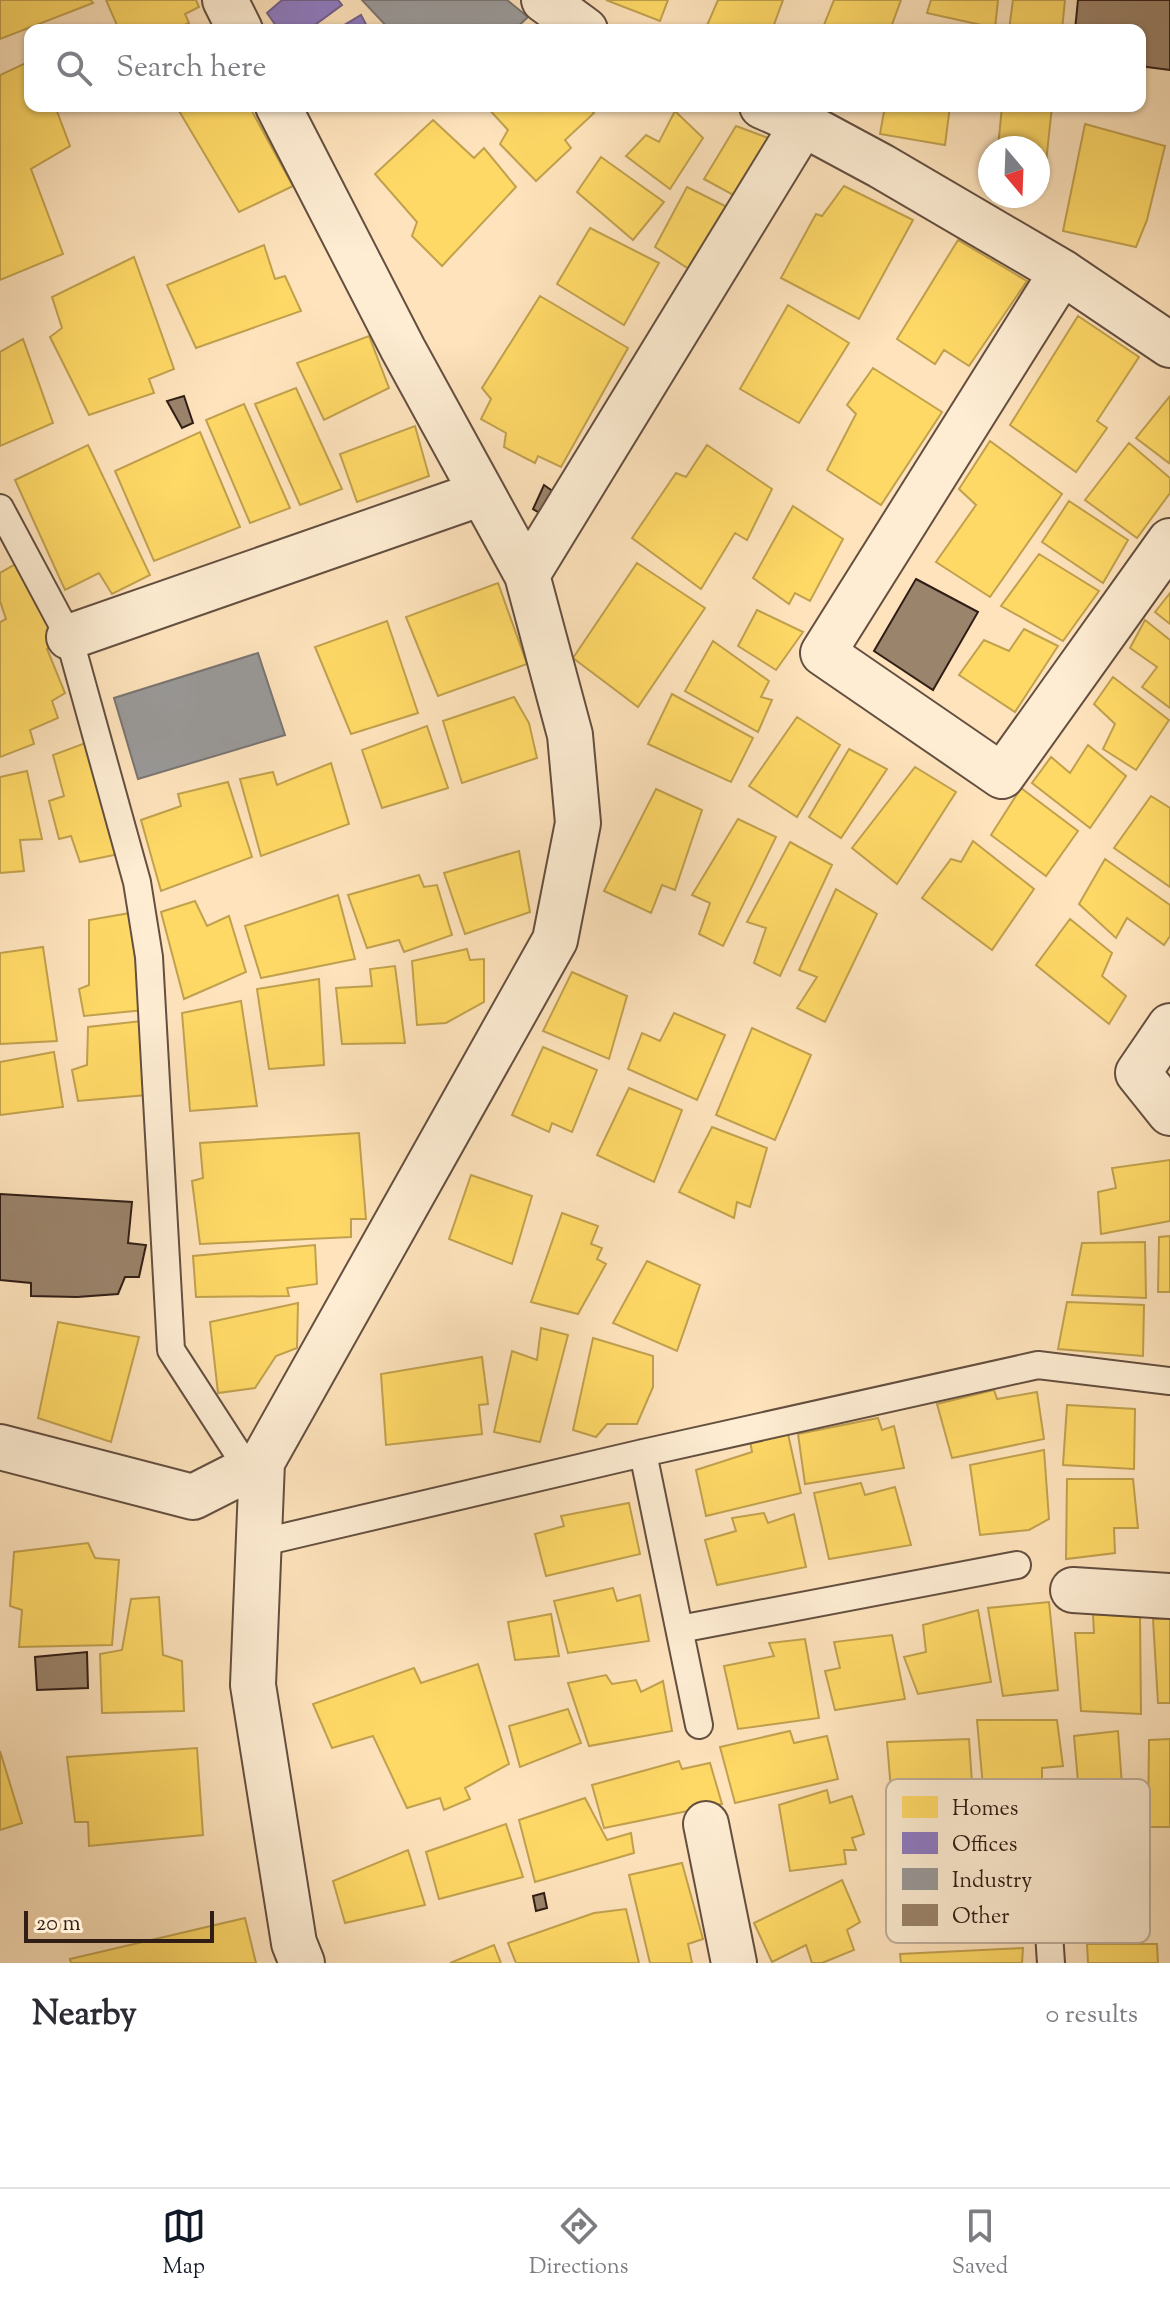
<!DOCTYPE html>
<html lang="en">
<head>
<meta charset="utf-8">
<style>
	body { margin:0; font-family:"Sorts Mill Goudy",serif; background:#f7f7f7; color:#2b2b33 }
	.compass { position:absolute; left:978px; top:136px; width:72px; height:72px; border-radius:50%; background:#fff; box-shadow:0 2px 6px #0004; rotate:161deg }
	.scale { position:absolute; left:24px; bottom:20px; width:190px; box-sizing:border-box; padding-left:8px; border:4px solid #301e16; border-top:0; font-size:22px; line-height:28px; white-space:nowrap; color:#301e16; -webkit-text-stroke:6px #feedd3; paint-order:stroke }
	.list { margin:0; padding:0; list-style:none }
	h2 { display:flex; justify-content:space-between; align-items:center; height:104px; margin:0; padding:0 32px; font-size:34px }
	h2 small { font-size:26px; font-weight:400; color:#7c7c81 }
	.icon { flex:none; width:44px; height:44px; fill:none; stroke:currentColor; stroke-width:2; stroke-linecap:round; stroke-linejoin:round }
	.map { position:relative; flex:none; width:1170px; height:1963px; overflow:hidden }
	.search { position:absolute; background:#fff; box-shadow:0 2px 6px #0004; left:24px; right:24px; top:24px; height:88px; display:flex; align-items:center; gap:20px; box-sizing:border-box; padding:0 28px; border-radius:16px; color:#7c7c81; font-size:30px }
	.sheet { height:224px; background:#fff }
	nav { display:flex; justify-content:space-around; align-items:center; box-sizing:border-box; height:112px; border-top:2px solid #e1e1e2; background:#fff; font-size:22px; color:#7c7c81 }
	nav a { display:grid; justify-items:center; gap:4px }
	nav .on { color:#111827 }
	.map>svg:first-child { display:block }
	.homes { fill:#ffd966; stroke:#c1a14e; stroke-width:2 }
	.offices { fill:#8e7cc3; stroke:#72608f; stroke-width:2 }
	.industry { fill:#999; stroke:#7a7472; stroke-width:2 }
	.building { fill:#9b846c; stroke:#301e16; stroke-width:2 }
	.lines { fill:none; stroke-linecap:round; stroke-linejoin:round }
	.lane-casing { stroke:#644f40; stroke-width:30 }
	.street-casing { stroke:#644f40; stroke-width:48 }
	.lane { stroke:#feedd3; stroke-width:26 }
	.street { stroke:#feedd3; stroke-width:44 }
	.key { fill:#feedd3; stroke:#c0af9a; stroke-width:2 }
	.key-label { font-size:22px; fill:#301e16 }
</style>
</head>
<body>
<div class="map">
<svg width="1170" height="1963" viewBox="0 0 1170 1963">
	<rect width="100%" height="100%" fill="#fee3bc"/>
	<filter id="stains"><feTurbulence type="fractalNoise" baseFrequency=".0025" numOctaves="4"/><feColorMatrix values="0 0 0 0 .2 0 0 0 0 .09 0 0 0 0 .02 0 0 0 .5 -.17"/></filter>
	<radialGradient id="worn" r=".72"><stop offset=".6" stop-color="#630" stop-opacity="0"/><stop offset="1" stop-color="#630" stop-opacity=".3"/></radialGradient>
	<path class="homes" d="M0 0H91L93 3 0 39Z
		M106 0H196L199 7 185 14 189 23 173 30H139L137 28 119 30Z
		M606 0H668L660 21Z
		M718 0H783L772 30H705Z
		M834 0H901L890 30H822Z
		M931 0H998L995 28 927 13Z
		M1013 0H1065L1062 30H1009Z
		M30 61V106H55L70 146 31 169 63 254 0 280V75Z
		M190 106H249L293 186 239 212 179 111Z
		M486 106H586L594 113 565 140 571 148 536 181 500 144 508 130Z
		M885 106H950L945 145 880 134Z
		M1002 106H1052L1045 172 1038 171V148H998Z
		M675 111 703 138 670 189 626 156 646 135 659 142Z
		M433 120 474 158 484 148 516 187 442 266 412 236 417 222 375 174Z
		M1085 124 1165 146 1147 220 1136 247 1063 231Z
		M736 126 771 139 735 196 704 179Z
		M601 157 664 202 633 240 577 192Z
		M844 186 913 220 859 319 781 278 816 214 822 216Z
		M687 187 727 207 692 271 655 247Z
		M590 228 659 263 624 325 557 284Z
		M958 240 1027 281 969 366 944 350 935 364 897 339Z
		M264 245 275 279 285 276 301 311 196 348 167 285Z
		M134 257 174 369 149 379 154 393 89 415 50 337 62 328 52 297Z
		M540 296 628 348 561 467 538 456 535 463 504 447 506 433 481 419 491 399 482 388Z
		M788 305 849 343 799 423 740 389Z
		M1078 316 1139 357 1097 421 1107 428 1076 472 1010 425Z
		M369 336 389 388 324 420 297 363Z
		M23 339 53 423 0 446V352Z
		M873 368 942 412 881 505 827 470 856 414 847 405Z
		M296 388 342 489 300 505 255 404Z
		M1170 396V460L1169 463 1136 438Z
		M244 404 290 508 250 523 206 420Z
		M415 426 429 476 357 502 340 454Z
		M200 432 240 527 154 561 115 471Z
		M990 441 1062 494 990 597 936 562 976 505 959 489Z
		M1129 443 1170 478V493L1137 538 1085 500Z
		M88 445 150 575 112 594 99 573 65 590 15 480Z
		M707 445 772 489 747 540 735 533 701 589 632 538 676 473 686 477Z
		M1069 501 1128 540 1103 583 1042 542Z
		M793 506 843 539 810 601 795 593 789 604 753 578Z
		M1039 554 1099 591 1063 641 1001 606Z
		M21 561 59 642 47 649 65 693 52 701 58 718 30 730 34 744 0 757V622L6 619 0 601V573Z
		M637 563 705 608 638 707 573 658Z
		M498 583 527 664 438 696 406 617Z
		M1170 593V624L1155 612Z
		M757 610 803 632 776 670 738 646Z
		M1145 620 1170 640V708L1142 687 1157 667 1130 648Z
		M387 621 418 713 351 734 315 647Z
		M1024 629 1058 646 1015 712 959 675 984 640 1009 651Z
		M713 641 769 681 761 697 772 700 758 732 685 691Z
		M1113 677 1169 720 1136 770 1103 749 1115 724 1094 704Z
		M672 694 753 738 731 782 648 744Z
		M514 697 529 723 537 758 462 783 443 721Z
		M797 717 840 745 797 817 749 786Z
		M427 726 448 788 382 808 362 750Z
		M88 742 119 854 80 862 71 836 59 839 49 801 64 796 53 755Z
		M1088 745 1126 776 1090 828 1032 783 1051 757 1070 773Z
		M849 749 887 769 841 838 809 817Z
		M331 763 349 824 261 856 240 779 273 772 277 785Z
		M915 767 956 792 897 884 852 848Z
		M27 771 42 839 20 840 24 871 0 873V777Z
		M228 782 252 857 161 891 141 820 181 806 178 794Z
		M1021 788 1078 831 1046 876 991 835Z
		M656 789 702 810 675 890 662 885 651 913 604 891Z
		M1151 796 1170 808V887L1114 848Z
		M738 819 776 837 723 946 699 934 710 903 692 895Z
		M973 841 1034 889 992 950 922 898 951 859 961 862Z
		M790 842 832 865 780 976 754 963 766 928 747 922Z
		M519 851 530 912 465 934 444 873Z
		M1105 859 1170 905V936L1164 945 1127 918 1116 938 1079 904Z
		M419 875 424 887 437 885 452 935 404 952 399 940 367 948 348 895Z
		M836 889 877 914 825 1022 797 1008 817 977 799 970Z
		M338 895 355 959 261 978 245 926Z
		M195 901 207 926 229 916 246 972 184 999 161 912Z
		M130 913 144 1010 84 1016 79 989 89 985V920Z
		M1070 919 1112 953 1102 976 1126 996 1109 1024 1036 965Z
		M43 947 57 1041 0 1044V953Z
		M467 949 470 960 484 959V1002L446 1023 417 1025 412 961Z
		M395 966 405 1043 342 1044 336 988 372 986 370 969Z
		M572 972 627 996 609 1059 543 1031Z
		M319 979 324 1065 269 1069 257 989Z
		M241 1001 257 1106 190 1111 182 1013Z
		M674 1013 725 1035 697 1100 628 1069 642 1033 660 1041Z
		M142 1021 147 1095 78 1101 72 1070 87 1065 88 1027Z
		M752 1028 811 1055 775 1140 716 1115Z
		M543 1047 597 1070 572 1132 552 1123 549 1132 512 1115Z
		M54 1052 63 1107 0 1115V1062Z
		M629 1088 682 1110 654 1182 597 1155Z
		M712 1127 767 1148 750 1207 737 1202 734 1218 679 1192Z
		M359 1133 366 1219H351V1237L200 1244 192 1181 203 1178 200 1143Z
		M1170 1160V1221L1101 1234 1098 1192 1116 1188 1112 1168Z
		M471 1175 532 1196 512 1264 449 1239Z
		M562 1213 598 1226 591 1244 602 1248 597 1259 606 1264 578 1314 531 1302Z
		M1170 1236V1292H1158L1159 1237Z
		M1145 1242 1146 1298 1072 1295 1082 1243Z
		M315 1245 317 1284 287 1288 289 1296 196 1297 193 1256Z
		M647 1261 700 1285 677 1351 613 1323Z
		M1067 1302 1144 1305 1143 1356 1058 1349Z
		M298 1303 297 1348 276 1356 255 1388 218 1393 210 1322Z
		M58 1322 139 1337 111 1442 38 1418Z
		M541 1328 568 1335 540 1442 494 1432 512 1351 537 1360Z
		M593 1338 653 1356V1387L637 1424H607L596 1437 573 1430Z
		M482 1357 488 1404 479 1405 482 1434 386 1445 381 1374Z
		M994 1390 997 1399 1037 1392 1044 1439 952 1458 937 1404Z
		M1067 1405 1135 1409 1134 1469 1063 1465Z
		M878 1418 882 1430 894 1426 904 1468 805 1484 798 1434Z
		M788 1434 801 1493 706 1516 696 1470 752 1452 750 1440Z
		M1044 1450 1049 1519 1029 1530 980 1535 970 1465Z
		M1067 1479H1133L1138 1528H1114L1115 1553 1066 1559Z
		M861 1483 865 1495 895 1487 911 1545 829 1559 814 1493Z
		M629 1503 640 1554 546 1576 535 1534 564 1526 561 1516Z
		M764 1513 768 1523 794 1514 806 1567 717 1585 705 1540 736 1531 732 1518Z
		M88 1543 95 1558 119 1560 112 1645 19 1647 22 1610 10 1606 14 1552Z
		M613 1588 617 1601 640 1595 649 1641 568 1653 554 1601Z
		M159 1597 163 1655 182 1661 184 1711 102 1713 100 1654 122 1650 131 1599Z
		M1049 1602 1058 1690 1003 1696 988 1608Z
		M978 1610 991 1682 918 1694 904 1657 926 1652 923 1625Z
		M551 1614 559 1656 515 1660 508 1622Z
		M1093 1614 1140 1617 1141 1714 1081 1711 1075 1633H1094Z
		M1153 1619H1170V1703H1158Z
		M892 1635 905 1699 835 1710 825 1671 840 1668 834 1642Z
		M805 1639 819 1718 738 1729 724 1666 774 1656 769 1643Z
		M478 1664 509 1764 465 1788 470 1799 444 1810 440 1798 407 1808 373 1736 332 1748 313 1704 414 1668 421 1683Z
		M606 1675 612 1684 636 1680 641 1692 663 1681 672 1731 589 1746 568 1683Z
		M568 1709 581 1743 520 1767 509 1726Z
		M977 1720H1057L1063 1766 1042 1768V1797L984 1798Z
		M790 1731 794 1743 827 1736 838 1779 735 1803 720 1747Z
		M1118 1731 1125 1826 1082 1827 1074 1736Z
		M969 1739 974 1812 893 1814 887 1742Z
		M1170 1739V1827H1148L1149 1740Z
		M197 1748 203 1835 89 1846 88 1822H75L67 1757Z
		M0 1751 22 1823 0 1830Z
		M679 1761 682 1769 710 1763 722 1804 604 1828 592 1785Z
		M827 1790 830 1803 852 1796 864 1834 852 1838 856 1850H844L846 1864 790 1871 779 1805Z
		M585 1798 607 1840 631 1833 634 1853 535 1882 519 1820Z
		M506 1824 523 1877 439 1899 426 1852Z
		M408 1850 425 1905 345 1923 333 1881Z
		M682 1863 703 1939 688 1944 692 1963H650L629 1875Z
		M842 1880 860 1922 847 1930 854 1950 822 1963H812L806 1945 772 1962 754 1923Z
		M626 1909 639 1963H516L508 1943 594 1913Z
		M245 1918 256 1963H71L70 1959Z
		M1087 1944H1157L1158 1963H1088Z
		M494 1945 501 1963H450Z
		M1023 1948 1022 1963H901L900 1954Z"/>
	<path class="offices" d="M282 0H338L342 5 308 30H279L267 13Z
		M361 15 369 30H336Z"/>
	<path class="industry" d="M362 0H507L528 17 514 30H390Z
		M258 653 285 735 138 779 114 698Z"/>
	<path class="building" d="M1078 0H1170V70L1140 66V30H1075Z
		M184 396 193 423 182 428 167 401Z
		M544 485 561 497 548 518 533 509Z
		M916 579 978 612 933 690 874 651Z
		M0 1194 132 1202 128 1243 146 1245 139 1277H125L118 1294 77 1297 31 1296V1283L0 1280Z
		M87 1652 88 1688 37 1690 35 1657Z
		M544 1893 547 1908 536 1911 533 1896Z"/>
	<g class="lines">
		<defs>
			<path id="lane" d="M0 508 69 637 137 882 149 957 171 1350 248 1469
				M643 1453 699 1725
				M259 1543 643 1453 1038 1365 1170 1381
				M680 1629 1017 1565
				M1041 1812 1051 1963"/>
			<path id="street" d="M225 0 240 30
				M544 0 585 30
				M278 106 403 349 527 575
				M762 106 803 124 881 166 1062 272 1170 345
				M1062 272 823 653 1002 776 1170 541
				M69 637 482 493
				M1170 1026 1138 1073 1170 1113
				M0 1447 193 1497 262 1462
				M1073 1590 1170 1596
				M706 1824 734 1963
				M302 1963 294 1943 253 1685 262 1462 555 940 578 823 570 735 527 575 803 124"/>
		</defs>
		<use href="#lane" class="lane-casing"/>
		<use href="#street" class="street-casing"/>
		<use href="#lane" class="lane"/>
		<use href="#street" class="street"/>
	</g>
	<rect x="886" y="1779" width="264" height="164" rx="12" class="key"/>
	<rect x="902" y="1796" width="36" height="22" fill="#ffd966"/>
	<rect x="902" y="1832" width="36" height="22" fill="#8e7cc3"/>
	<rect x="902" y="1868" width="36" height="22" fill="#999"/>
	<rect x="902" y="1904" width="36" height="22" fill="#9b846c"/>
	<g class="key-label">
		<text x="952" y="1815">Homes</text>
		<text x="952" y="1851">Offices</text>
		<text x="952" y="1887">Industry</text>
		<text x="952" y="1923">Other</text>
	</g>
	<rect width="100%" height="100%" filter="url(#stains)"/>
	<rect width="100%" height="100%" fill="url(#worn)"/>
</svg>
<svg class="compass" viewBox="-18 -18 36 36"><path d="M0-13l5 13h-10z" fill="#e53935"/><path d="M0 13l5-13h-10z" fill="#7c7c81"/></svg>
<div class="scale">20 m</div>
<div class="search"><svg class="icon" aria-label="search" viewBox="0 0 24 24"><circle cx="10" cy="10" r="6"/><path d="M15 15l6 6"/></svg>Search here</div>
</div>
<section class="sheet">
<h2>Nearby<small>0 results</small></h2>
<ul class="list">
</ul>
</section>
<nav>
<a class="on"><svg class="icon" aria-label="map" viewBox="0 0 24 24"><path d="M3 6l6-2 6 2 6-2v14l-6 2-6-2-6 2zM9 4v14M15 6v14"/></svg>Map</a>
<a><svg class="icon" aria-label="directions" viewBox="0 0 24 24"><path d="M12 3l9 9-9 9-9-9zM9 14v-3h6M13 9l2 2-2 2"/></svg>Directions</a>
<a><svg class="icon" aria-label="saved" viewBox="0 0 24 24"><path d="M7 4h10v16l-5-4-5 4z"/></svg>Saved</a>
</nav>
</body>
</html>
